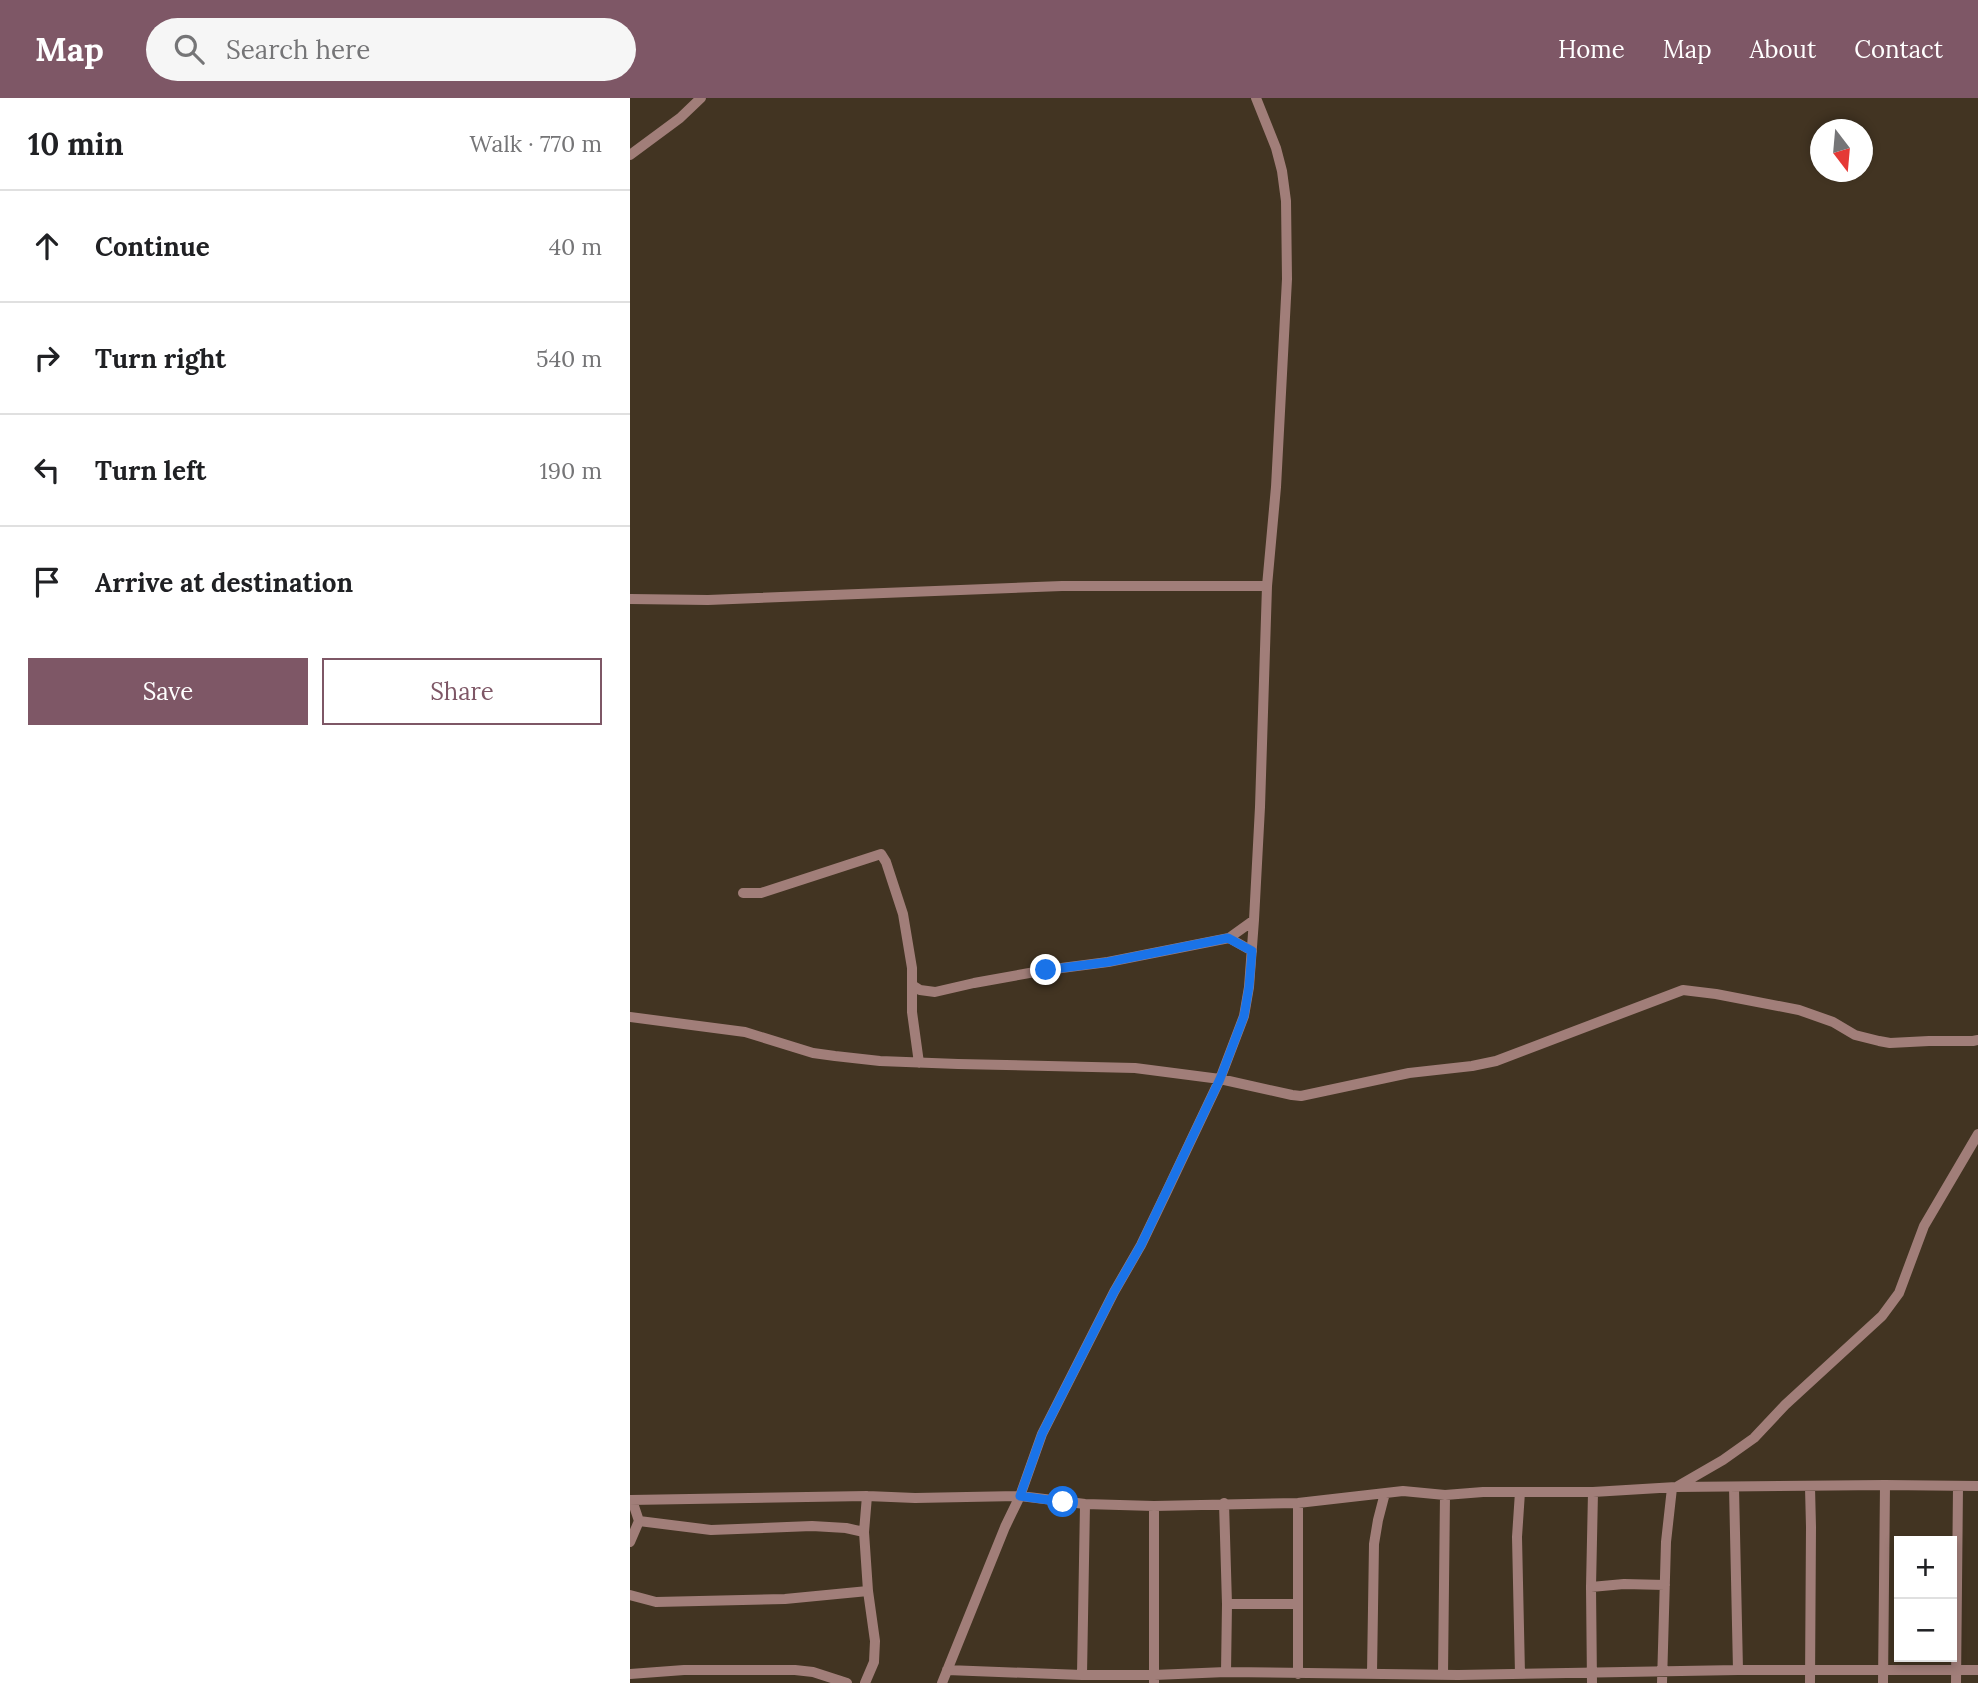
<!DOCTYPE html>
<html lang="en">
<head>
<meta charset="utf-8">
<style>
	body { margin:0; font-family:Lora,serif; background:#f6f6f6; color:#202124 }
	.controls { position:absolute; right:21px; bottom:21px; display:grid; overflow:hidden; border-radius:0px; box-shadow:0 4px 10px #0003 }
	.controls button { width:63px; height:63px; display:grid; place-items:center; padding:0; border:0; border-bottom:2px solid #e0e0e0; background:#fff; color:#202124; font:35px sans-serif }
	.compass { position:absolute; left:1180px; top:21px; width:63px; height:63px; border-radius:50%; background:#fff; box-shadow:0 4px 10px #0003; rotate:164deg }
	.stop { position:absolute; width:21px; height:21px; margin:-16px; border:5px solid #1a73e8; border-radius:50%; background:#fff }
	.stop.end { background:#1a73e8; border-color:#fff; box-shadow:0 2px 7px #0008 }
	.list { margin:0; padding:0; list-style:none }
	h2 { display:flex; justify-content:space-between; align-items:center; height:91px; margin:0; padding:0 28px; font-size:30px }
	h2 small { font-size:23px; font-weight:400; color:#757577 }
	.list li { display:grid; grid-template-columns:46px 1fr auto; gap:21px; align-items:center; box-sizing:border-box; height:112px; padding:0 28px; border-top:2px solid #e0e0e0 }
	.list b { display:block; font-size:26px; white-space:nowrap }
	.list em { font-size:23px; font-style:normal; color:#757577 }
	.actions { display:flex; gap:14px; padding:21px 28px }
	.actions a { flex:1; padding:16px 0; border:2px solid #7e5766; border-radius:0px; text-align:center; font-size:24px; color:#7e5766 }
	.actions .main { background:#7e5766; color:#fff }
	.icon { flex:none; width:38px; height:38px; fill:none; stroke:currentColor; stroke-width:2; stroke-linecap:round; stroke-linejoin:round }
	.map { position:relative; flex:none; width:1348px; height:1585px; overflow:hidden }
	header { display:flex; align-items:center; gap:42px; box-sizing:border-box; height:98px; padding:0 35px; background:#7e5766; color:#fff }
	header strong { font-size:33px }
	nav { display:flex; gap:38px; margin-inline-start:auto; font-size:24px }
	.search { width:490px; height:63px; background:#f6f6f6; display:flex; align-items:center; gap:18px; box-sizing:border-box; padding:0 24px; border-radius:38px; color:#757577; font-size:26px }
	main { display:flex }
	aside { flex:1; background:#fff }
	.map>svg:first-child { display:block }
	.lines { fill:none; stroke-linecap:round; stroke-linejoin:round }
	.minor { stroke:#a17e79; stroke-width:10 }
	.route { stroke:#1a73e8; stroke-width:9 }
</style>
</head>
<body>
<header>
<strong>Map</strong>
<div class="search"><svg class="icon" aria-label="search" viewBox="0 0 24 24"><circle cx="10" cy="10" r="6"/><path d="M15 15l6 6"/></svg>Search here</div>
<nav><a>Home</a><a>Map</a><a>About</a><a>Contact</a></nav>
</header>
<main>
<aside>
<h2>10 min<small>Walk · 770 m</small></h2>
<ul class="list">
<li><svg class="icon" aria-label="ahead" viewBox="0 0 24 24"><path d="M12 20V5M6 11l6-6 6 6"/></svg><div><b>Continue</b></div><em>40 m</em></li>
<li><svg class="icon" aria-label="right" viewBox="0 0 24 24"><path d="M7 20v-9h11M14 6l5 5-5 5"/></svg><div><b>Turn right</b></div><em>540 m</em></li>
<li><svg class="icon" aria-label="left" viewBox="0 0 24 24"><path d="M17 20v-9H6M10 6l-5 5 5 5"/></svg><div><b>Turn left</b></div><em>190 m</em></li>
<li><svg class="icon" aria-label="arrive" viewBox="0 0 24 24"><path d="M6 21V4h12l-3 4 3 4H6"/></svg><div><b>Arrive at destination</b></div></li>
</ul>
<div class="actions"><a class="main">Save</a><a>Share</a></div>
</aside>
<div class="map">
<svg width="1348" height="1585" viewBox="0 0 1348 1585">
	<rect width="100%" height="100%" fill="#423422"/>
	<g class="lines">
		<path class="minor" d="M0 57 50 20 71 0
			M0 501 78 502 432 488H637
			M113 795H131L251 756 256 764 273 816 282 870V914L289 965
			M599 840 624 822
			M282 887 290 892 305 894 344 885 416 872 478 864 599 840 622 853
			M0 919 115 934 183 955 205 958 250 963 328 966 505 970 590 981 662 997 671 998 779 975 842 968 866 963 1053 892 1086 896 1169 912 1203 924 1225 937 1249 943 1260 945 1299 943H1343L1348 942
			M1048 1388 1093 1362 1124 1340 1155 1307 1252 1218 1269 1195 1294 1128 1348 1036
			M1104 1389 1108 1572
			M1180 1389 1181 1429 1180 1585
			M0 1402 237 1398 285 1400 390 1398 455 1406 524 1408 668 1405 773 1393 815 1397 853 1394H963L1046 1389 1255 1387 1348 1388
			M594 1405 597 1506 596 1574
			M524 1408V1585
			M9 1423 81 1432 182 1428 216 1430 234 1434
			M0 1444 9 1423 2 1402
			M961 1489 994 1486 1035 1487
			M0 1497 26 1504 155 1501 238 1493
			M597 1506H667
			M317 1572 452 1577H524L596 1574 828 1577 1108 1572H1348
			M742 1575 744 1446 748 1422 755 1395
			M0 1576 54 1572H165L183 1574 217 1585
			M668 1576V1405
			M890 1576 887 1439 890 1394
			M452 1577 455 1406
			M813 1577 815 1397
			M235 1585 244 1564 245 1543 238 1493 234 1434 237 1398
			M312 1585 375 1429 390 1398 412 1336 484 1194 511 1147 536 1095 590 981 614 918 619 889 624 822 630 709 637 488 646 389 657 181 656 103 652 73 646 50 626 0
			M962 1585 961 1489 963 1394
			M1032 1585 1036 1444 1042 1390
			M1253 1585 1255 1387
			M1326 1585 1328 1389"/>
	</g>
	<g class="lines">
		<path class="route" d="M416 872 478 864 598 840 622 853 619 889 614 918 590 981 511 1147 484 1194 412 1336 390 1398 433 1404"/>
	</g>
</svg>
<div class="controls">
<button>+</button>
<button>−</button>
</div>
<svg class="compass" viewBox="-18 -18 36 36"><path d="M0-13l5 13h-10z" fill="#e53935"/><path d="M0 13l5-13h-10z" fill="#757577"/></svg>
<div class="stop" style="left:433px;top:1404px"></div>
<div class="stop end" style="left:416px;top:872px"></div>
</div>
</main>
</body>
</html>
